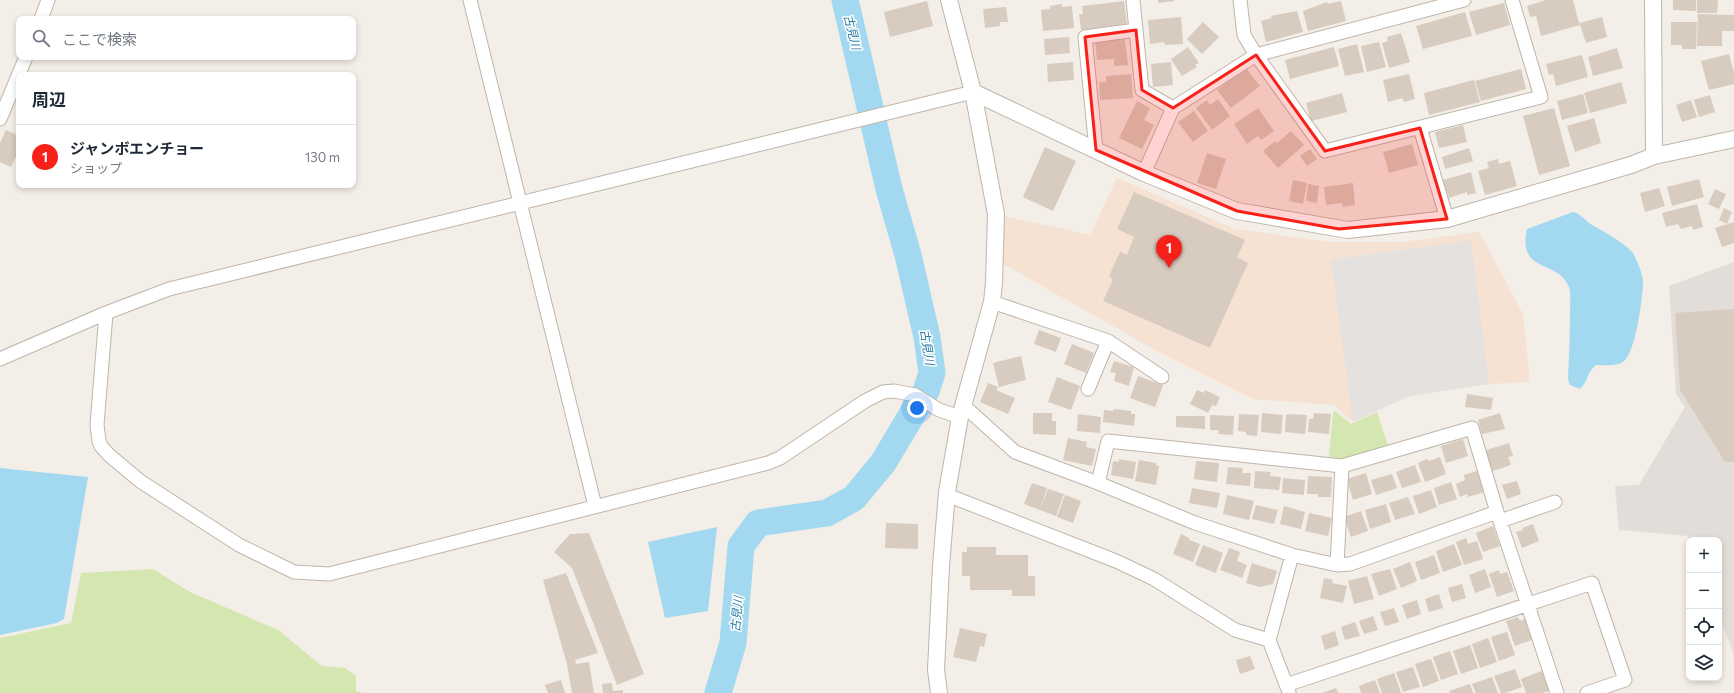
<!DOCTYPE html>
<html lang="ja">
<head>
<meta charset="utf-8">
<style>
	body { margin:0; font-family:Commissioner,"Noto Sans JP",sans-serif; background:#f6f6f7; color:#1f2937 }
	.controls { position:absolute; right:12px; bottom:12px; display:grid; overflow:hidden; border-radius:8px; box-shadow:0 2px 6px #0003 }
	.controls button { width:36px; height:36px; display:grid; place-items:center; padding:0; border:0; border-bottom:1px solid #e0e1e3; background:#fff; color:#1f2937; font:20px sans-serif }
	.you { position:absolute; left:917px; top:408px; width:14px; height:14px; margin:-10px; border:3px solid #fff; border-radius:50%; background:#1a73e8; box-shadow:0 0 0 6px #1a73e833 }
	.badge { display:grid; place-items:center; width:26px; height:26px; border-radius:50%; background:#f82119; color:#fff; font-size:13px; font-weight:700 }
	.pin { position:absolute; translate:-50% -33px; filter:drop-shadow(0 1px 2px #0008) }
	.pin::after { content:''; position:absolute; top:21px; width:14px; height:12px; background:inherit; clip-path:polygon(0 0,100% 0,50% 100%) }
	.list { margin:0; padding:0; list-style:none }
	h2 { display:flex; justify-content:space-between; align-items:center; height:52px; margin:0; padding:0 16px; font-size:17px }
	h2 small { font-size:13px; font-weight:400; color:#747a83 }
	.list li { display:grid; grid-template-columns:26px 1fr auto; gap:12px; align-items:center; box-sizing:border-box; height:64px; padding:0 16px; border-top:1px solid #e0e1e3 }
	.list b { display:block; font-size:15px; white-space:nowrap }
	.list p { margin:0; font-size:13px; white-space:nowrap; color:#747a83 }
	.list em { font-size:13px; font-style:normal; color:#747a83 }
	.icon { flex:none; width:22px; height:22px; fill:none; stroke:currentColor; stroke-width:2; stroke-linecap:round; stroke-linejoin:round }
	.map { position:relative; flex:none; width:1734px; height:693px; overflow:hidden }
	.search { position:absolute; background:#fff; box-shadow:0 2px 6px #0003; left:16px; top:16px; width:340px; height:44px; display:flex; align-items:center; gap:10px; box-sizing:border-box; padding:0 14px; border-radius:8px; color:#747a83; font-size:15px }
	.panel { position:absolute; background:#fff; box-shadow:0 2px 6px #0003; left:16px; top:72px; width:340px; height:116px; border-radius:8px }
	.map>svg:first-child { display:block }
	.commercial { fill:#f5e2d2 }
	.industrial { fill:#e2ddd8 }
	.green { fill:#d4e7b0 }
	.parking { fill:#e4e1df }
	.water { fill:#a3d9f0 }
	.lines { fill:none; stroke-linecap:round; stroke-linejoin:round }
	.river { stroke:#a3d9f0; stroke-width:27 }
	.building { fill:#d8cbbf }
	.minor-casing { stroke:#bfb5a9; stroke-width:15 }
	.tertiary-casing { stroke:#bfb5a9; stroke-width:18 }
	.minor { stroke:#fff; stroke-width:13 }
	.tertiary { stroke:#fff; stroke-width:16 }
	.marked { fill:#f82119; fill-opacity:0.2; stroke:#f82119; stroke-width:3; stroke-linejoin:round }
	.labels { text-anchor:middle; dominant-baseline:central; stroke-width:3; stroke-linejoin:round; paint-order:stroke }
	.water-label { font-size:12px; font-style:italic; fill:#2d7da1; stroke:#fff }
</style>
</head>
<body>
<div class="map">
<svg width="1734" height="693" viewBox="0 0 1734 693">
	<rect width="100%" height="100%" fill="#f3eee7"/>
	<path class="commercial" d="M1117 178 1235 229 1330 242H1402L1479 232 1523 314 1530 382 1489 384 1409 396 1353 422 1334 405 1253 399 1157 351 1003 264 1004 216 1090 235Z"/>
	<path class="industrial" d="M1734 262V660L1733 652 1719 616V540H1690L1688 536 1619 530 1615 486 1639 485 1685 407 1676 394 1669 286Z"/>
	<path class="green" d="M1335 411 1351 424 1377 412 1389 448 1354 460 1329 457 1333 412Z
		M153 569 190 592 278 630 322 666 345 668 356 676V691L362 693H0V638L71 623 81 573Z"/>
	<path class="parking" d="M1471 240 1489 384 1409 396 1353 422 1331 260Z"/>
	<path class="water" d="M1573 212C1580 213 1586 221 1592 225 1603 231 1626 244 1633 253 1636 258 1643 275 1643 281 1643 297 1636 349 1625 360 1619 367 1605 365 1596 365 1587 372 1588 382 1580 389L1570 385 1568 379C1569 357 1570 334 1570 312 1570 304 1571 295 1569 287 1558 259 1517 274 1527 229Z
		M0 468 88 477 64 619 57 623 0 635Z
		M717 527 708 611 665 618 648 542Z"/>
	<g class="lines">
		<path class="river" d="M718 693 733 643 741 546 758 523 827 513 854 498 883 463 926 391 932 373 927 337 908 255 889 189 845 0"/>
	</g>
	<path class="building" d="M1158 0H1174V1L1158 3Z
		M1546 0H1573L1579 23 1602 17 1607 37 1586 43 1580 25 1541 36 1536 16 1530 17 1527 6Z
		M1673 0H1696V11L1673 10Z
		M1697 0H1718L1717 13H1697Z
		M927 1 933 26 890 37 884 12Z
		M1124 1 1127 24 1081 30 1079 14H1083L1082 6Z
		M1341 1 1346 21 1308 31 1303 11 1327 2 1328 4Z
		M1504 3 1510 25 1476 35 1469 12Z
		M1062 4V7L1072 6 1074 28 1043 31 1041 10 1050 9V6Z
		M1006 7 1008 22H1000V26L985 28 983 9Z
		M1297 11 1303 32 1266 42 1261 21 1272 18 1271 16Z
		M1465 12 1472 36 1423 49 1416 26Z
		M1698 14 1734 15V31H1722V46H1697Z
		M1181 17 1183 44 1165 45 1164 42 1150 44 1148 20Z
		M1203 22 1219 37 1202 54 1187 39Z
		M1671 22H1697L1696 49H1682V45H1671Z
		M1401 33 1410 62 1389 68 1382 43 1388 41 1387 37Z
		M1069 37 1070 53 1045 55 1044 39Z
		M1125 39 1128 65 1114 66V59L1097 60 1095 42Z
		M1379 42 1386 67 1367 72 1361 46Z
		M1357 44 1364 72 1345 76 1338 49Z
		M1188 47 1199 63 1195 65 1197 67 1182 76 1171 59Z
		M1334 47 1339 66 1290 79 1285 60Z
		M1617 48 1623 68 1593 76 1588 57Z
		M1729 54 1734 73V84L1709 90 1701 61Z
		M1582 55 1588 77 1556 86 1553 74 1549 75 1546 64Z
		M1073 62 1074 80 1048 82 1047 64Z
		M1171 62 1173 85 1153 87 1151 64Z
		M1246 68 1260 86 1231 108 1217 90Z
		M1521 69 1526 89 1481 101 1475 81Z
		M1131 74 1133 98 1100 100 1099 82H1106V76Z
		M1409 74 1415 99 1404 102 1402 98 1388 102 1383 80Z
		M1474 80 1480 102 1429 115 1424 93Z
		M1621 82 1627 103 1590 113 1584 93Z
		M1342 93 1347 112 1311 121 1306 103Z
		M1583 94 1588 113 1562 120 1557 101Z
		M1710 95 1715 112 1699 117 1694 100Z
		M1218 99 1230 116 1212 130 1196 108 1207 100 1210 105Z
		M1691 100 1697 117 1682 122 1676 105Z
		M1137 101 1150 108 1144 120 1154 125 1142 149 1119 138Z
		M1258 108 1274 131 1261 140 1258 136 1247 144 1234 124Z
		M1554 108 1570 166 1539 175 1523 116Z
		M1194 111 1208 131 1193 142 1178 122Z
		M1594 118 1601 143 1575 152 1567 126Z
		M1463 125 1467 142 1439 148 1435 132Z
		M6 130 19 136V150L11 167 0 162V143Z
		M1291 131 1304 145 1278 168 1263 151 1275 141 1277 143Z
		M1412 144 1418 165 1389 173 1383 152Z
		M1045 147 1076 161 1053 211 1023 197Z
		M1469 148 1473 161 1445 169 1442 157Z
		M1310 149 1317 159 1307 166 1300 156Z
		M1207 153 1226 159 1216 189 1197 183Z
		M1498 159 1499 164 1510 161 1517 186 1485 195 1478 171 1489 168 1487 162Z
		M1471 172 1476 193 1467 195V192L1449 198 1443 180Z
		M1699 179 1704 197 1672 206 1667 187Z
		M1293 180 1307 183 1303 204 1289 201Z
		M1353 183 1355 205 1342 207V203L1326 205 1324 187Z
		M1308 184 1319 186 1317 203 1306 201Z
		M1659 188 1665 206 1645 212 1640 193Z
		M1715 189 1726 194 1719 209 1708 204Z
		M1134 192 1245 240 1237 257 1248 263 1210 348 1103 301 1113 280 1109 276 1120 252 1127 255 1134 237 1117 229Z
		M1697 204 1703 227 1693 230 1692 226 1681 229 1678 224 1666 227 1662 213Z
		M1724 208 1732 212 1727 224 1719 220Z
		M1734 222V243L1722 247 1715 228Z
		M1734 309V462H1725L1680 390 1675 313Z
		M1039 330 1061 338 1056 352 1034 344Z
		M1072 344 1094 353 1086 373 1064 364Z
		M1021 356 1026 380 999 387 993 363Z
		M1114 361 1134 367 1129 386 1114 381 1116 373 1110 372Z
		M1138 376 1163 385 1155 407 1130 398Z
		M1057 377 1080 386 1071 410 1048 402Z
		M988 383 998 387 996 390 1015 398 1008 414 980 402Z
		M1197 390 1204 393 1205 390 1220 397 1216 406 1212 405 1208 413 1190 404Z
		M1467 394 1493 398 1491 410 1465 407Z
		M1114 409 1131 411V414H1135L1134 426 1103 422 1104 410 1113 411Z
		M1033 413H1052V421H1056V435L1033 434Z
		M1262 413 1283 415 1281 434 1261 432Z
		M1314 413 1331 414 1329 434 1308 432 1309 419H1313Z
		M1500 413 1505 429 1482 434 1478 420Z
		M1078 414 1101 417 1100 433 1077 431Z
		M1239 414 1259 415 1257 436 1246 435V432L1238 431Z
		M1286 414 1307 415 1305 434 1285 432Z
		M1210 415 1234 416 1233 435 1218 434 1219 430H1210Z
		M1176 416H1205V429L1176 427Z
		M1068 438 1087 442 1086 447 1096 449 1092 466 1063 460Z
		M1463 439 1468 456 1446 463 1441 446Z
		M1509 443 1513 456 1508 457 1511 465 1490 472 1483 451Z
		M1440 457 1446 474 1425 482 1418 463 1427 459 1429 461Z
		M1119 459 1136 462 1133 479 1111 475 1113 461 1119 462Z
		M1139 460 1156 463V465L1159 466 1156 485 1135 481Z
		M1196 461 1219 463 1217 482 1194 479Z
		M1415 465 1421 482 1402 488 1396 472Z
		M1228 467 1243 468 1242 473H1251L1250 486 1226 484Z
		M1255 471 1271 472 1270 476 1281 477 1279 490 1254 488Z
		M1477 471 1484 492 1468 497 1467 494 1460 497 1456 484 1465 480 1464 475Z
		M1366 473 1372 494 1353 500 1347 479Z
		M1392 474 1397 488 1376 495 1371 480Z
		M1308 476 1332 477 1331 497H1318V494H1307Z
		M1283 478 1305 480 1304 495 1282 493Z
		M1517 481 1521 494 1507 499 1502 485Z
		M1451 482 1457 499 1439 505 1434 488Z
		M1032 483 1047 488 1040 510 1024 504Z
		M1192 488 1220 493 1217 508 1189 503Z
		M1048 489 1064 494 1056 516 1040 510Z
		M1431 490 1437 507 1419 514 1413 496Z
		M1065 495 1081 501 1073 523 1057 517Z
		M1227 495 1254 501 1249 520 1223 514Z
		M1408 497 1415 514 1395 520 1389 503Z
		M1386 504 1391 522 1370 529 1365 510Z
		M1256 505 1278 510 1274 524 1252 519Z
		M1284 506 1305 512 1301 529 1280 524Z
		M1361 511 1368 531 1351 537 1344 517Z
		M1309 513 1332 518 1328 536 1305 531Z
		M886 523 918 524V549L885 548Z
		M1533 524 1539 541 1522 548 1516 532 1523 530 1522 528Z
		M1493 526 1500 546 1483 552 1476 533Z
		M589 533 644 674 617 685 572 568 554 552 570 534Z
		M1181 534 1189 538V540L1200 544 1193 562 1173 554Z
		M1466 538 1468 544 1477 541 1483 559 1464 565 1456 542Z
		M1454 544 1462 565 1443 572 1436 551Z
		M1203 545 1223 553 1216 573 1195 565Z
		M967 547H996V555H1028V576H1035V596H1012V590H970V576H962V552H967Z
		M1229 548 1240 552 1237 561 1247 565 1242 578 1220 570Z
		M1434 555 1440 573 1421 580 1415 562Z
		M1410 562 1417 581 1401 588 1393 569Z
		M1252 563 1277 571 1273 584 1259 587 1246 583Z
		M1390 569 1397 589 1379 596 1371 574Z
		M1485 569 1491 587 1475 593 1469 575Z
		M1499 570 1500 574 1507 572 1514 591 1497 597 1489 574Z
		M566 573 598 653 575 660 576 664 589 662 594 693H572L567 664 543 580Z
		M1367 576 1374 599 1354 604 1348 581Z
		M1324 578 1333 580 1332 583 1347 586 1343 603 1320 598Z
		M1462 584 1466 598 1452 602 1448 588Z
		M1439 594 1443 608 1429 612 1425 599Z
		M1417 600 1421 614 1407 619 1402 605Z
		M1394 608 1399 622 1385 626 1380 612Z
		M1373 616 1378 630 1364 634 1359 621Z
		M1518 617 1520 621 1525 619 1532 640 1515 646 1506 621Z
		M1355 622 1360 636 1345 640 1341 627Z
		M960 628 987 634 984 647 980 646 976 662 953 657Z
		M1335 631 1339 645 1325 650 1321 636Z
		M1507 632 1515 655 1499 661 1491 637Z
		M1488 638 1497 662 1480 668 1472 644Z
		M1470 645 1478 668 1461 674 1453 651Z
		M1450 651 1458 674 1441 680 1433 657Z
		M1250 656 1255 669 1240 674 1236 660Z
		M1431 659 1439 681 1423 687 1415 664Z
		M1413 667 1420 687 1403 692 1396 672Z
		M1515 669 1522 687 1505 693H1501L1494 676Z
		M1542 671 1549 691 1542 693H1526L1521 679Z
		M1394 673 1401 693H1382L1377 679Z
		M1492 677 1498 693H1476L1472 684Z
		M561 680 565 693H548L545 685Z
		M1375 680 1380 693H1361L1359 686Z
		M612 683 613 691 623 690V693H603L602 684Z
		M1470 684 1473 693H1450L1449 691Z
		M1336 688 1338 693H1322Z"/>
	<g class="lines">
		<defs>
			<path id="minor" d="M470 0 595 506
				M1133 0 1142 90 1173 108
				M1240 0 1244 35 1256 55 1325 151 1541 97 1512 0
				M41 19 48 0
				M0 119 26 57
				M1420 128 1447 219
				M1096 150 1085 37 1136 30
				M1144 173 1173 108 1256 55 1464 0
				M992 302 1108 341 1162 377
				M106 313 97 425 99 441 101 446 109 455 140 481 239 545 294 572 329 574 768 463 780 458 865 401 883 392 894 391 915 395 939 410 960 417
				M0 359 106 313 169 289 973 92
				M1088 389 1108 341
				M963 405 1015 452 1098 483 1195 523 1292 555 1337 565 1350 564 1497 512
				M1098 483 1108 441 1342 466 1472 428 1497 512 1557 693
				M947 495 1116 561 1154 579 1235 630 1269 640 1289 692
				M1500 521 1555 502
				M1337 565 1342 466
				M1269 640 1292 555
				M1286 685 1592 583 1625 680 1587 693"/>
			<path id="tertiary" d="M1653 0 1654 156
				M973 92 1144 173 1237 211 1348 230 1447 219 1631 165 1654 156 1734 139
				M939 693 936 670 941 566 947 492 960 417 992 302 994 283 996 214 973 92 949 0"/>
		</defs>
		<use href="#minor" class="minor-casing"/>
		<use href="#tertiary" class="tertiary-casing"/>
		<use href="#minor" class="minor"/>
		<use href="#tertiary" class="tertiary"/>
	</g>
	<path class="marked" d="M1136 30 1142 90 1173 108 1256 55 1325 151 1420 128 1447 219 1339 229 1237 211 1096 150 1085 37Z"/>
	<g class="labels">
		<g class="water-label">
			<text transform="translate(853 32) rotate(76)">古見川</text>
			<text transform="translate(928 347) rotate(81)">古見川</text>
			<text transform="translate(736 614) rotate(-85)">古見川</text>
		</g>
	</g>
</svg>
<div class="controls">
<button>+</button>
<button>−</button>
<button><svg class="icon" aria-label="locate" viewBox="0 0 24 24"><circle cx="12" cy="12" r="6"/><path d="M12 2v4M12 18v4M2 12h4M18 12h4"/></svg></button>
<button><svg class="icon" aria-label="layers" viewBox="0 0 24 24"><path d="M12 4l9 5-9 5-9-5zM3 14l9 5 9-5"/></svg></button>
</div>
<div class="you"></div>
<div class="pin badge" style="left:1169px;top:268px">1</div>
<div class="search"><svg class="icon" aria-label="search" viewBox="0 0 24 24"><circle cx="10" cy="10" r="6"/><path d="M15 15l6 6"/></svg>ここで検索</div>
<section class="panel">
<h2>周辺<small></small></h2>
<ul class="list">
<li><span class="badge">1</span><div><b>ジャンボエンチョー</b><p>ショップ</p></div><em>130 m</em></li>
</ul>
</section>
</div>
</body>
</html>
